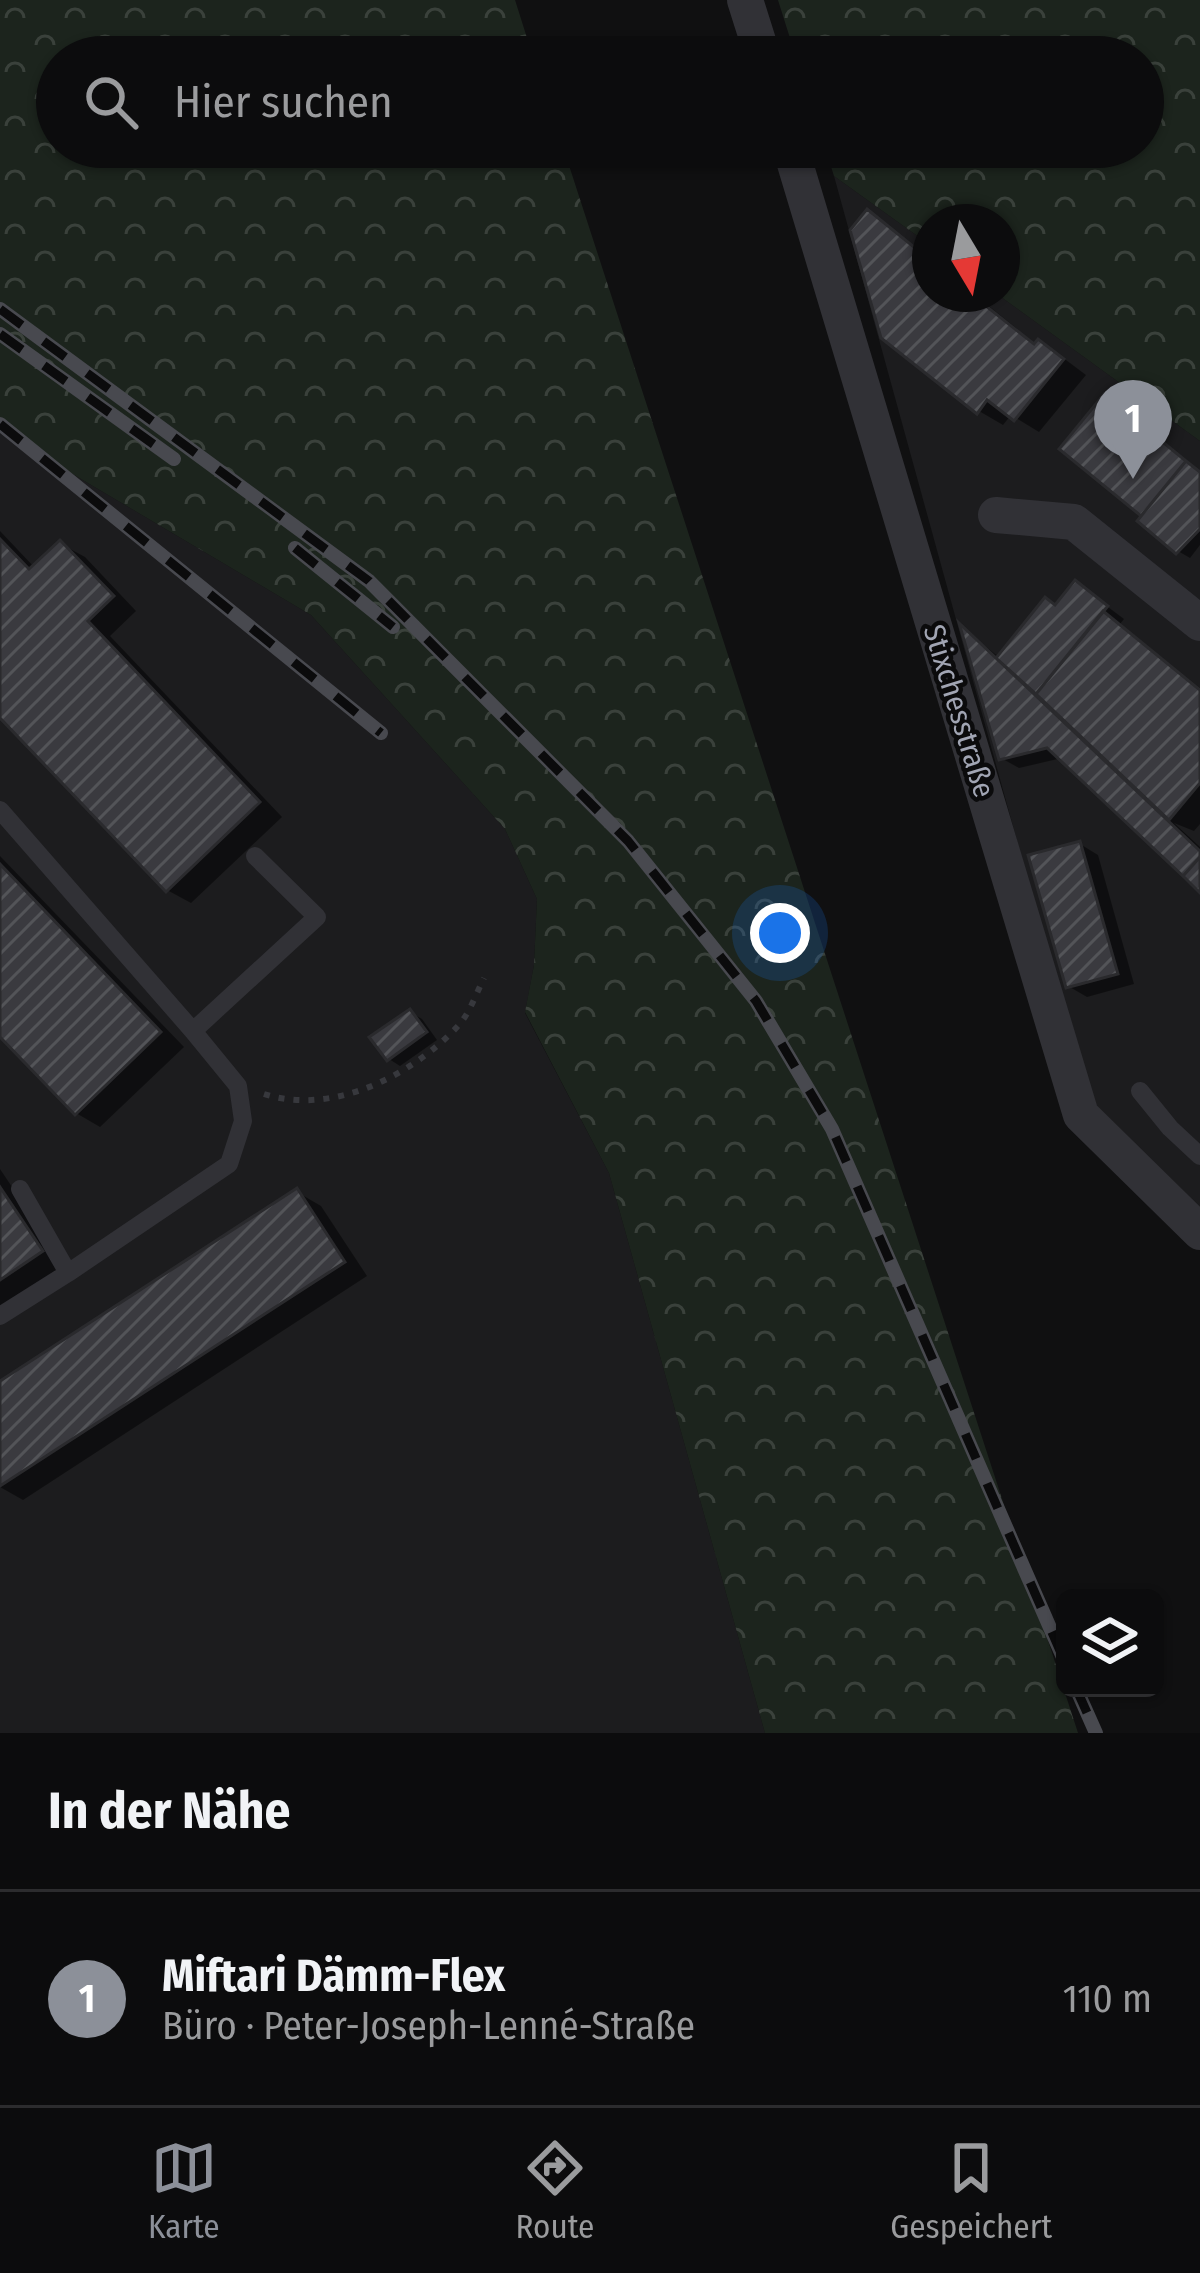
<!DOCTYPE html>
<html lang="de">
<head>
<meta charset="utf-8">
<style>
	body { margin:0; font-family:"Fira Sans Condensed",sans-serif; background:#151516; color:#f1f3f6 }
	.controls { position:absolute; right:36px; bottom:36px; display:grid; overflow:hidden; border-radius:18px; box-shadow:0 3px 9px #0004 }
	.controls button { width:108px; height:108px; display:grid; place-items:center; padding:0; border:0; border-bottom:3px solid #2c2c2e; background:#0c0c0d; color:#f1f3f6; font:60px sans-serif }
	.compass { position:absolute; left:912px; top:204px; width:108px; height:108px; border-radius:50%; background:#0c0c0d; box-shadow:0 3px 9px #0004; rotate:170deg }
	.you { position:absolute; left:780px; top:933px; width:42px; height:42px; margin:-30px; border:9px solid #fff; border-radius:50%; background:#1a73e8; box-shadow:0 0 0 18px #1a73e833 }
	.badge { display:grid; place-items:center; width:78px; height:78px; border-radius:50%; background:#8c9099; color:#fff; font-size:39px; font-weight:700 }
	.pin { position:absolute; translate:-50% -99px; filter:drop-shadow(0 3px 6px #0008) }
	.pin::after { content:''; position:absolute; top:63px; width:42px; height:36px; background:inherit; clip-path:polygon(0 0,100% 0,50% 100%) }
	.list { margin:0; padding:0; list-style:none }
	h2 { display:flex; justify-content:space-between; align-items:center; height:156px; margin:0; padding:0 48px; font-size:51px }
	h2 small { font-size:39px; font-weight:400; color:#9a9b9d }
	.list li { display:grid; grid-template-columns:78px 1fr auto; gap:36px; align-items:center; box-sizing:border-box; height:216px; padding:0 48px; border-top:3px solid #2c2c2e }
	.list b { display:block; font-size:45px; white-space:nowrap }
	.list p { margin:0; font-size:39px; white-space:nowrap; color:#9a9b9d }
	.list em { font-size:39px; font-style:normal; color:#9a9b9d }
	.icon { flex:none; width:66px; height:66px; fill:none; stroke:currentColor; stroke-width:2; stroke-linecap:round; stroke-linejoin:round }
	.map { position:relative; flex:none; width:1200px; height:1733px; overflow:hidden }
	.search { position:absolute; background:#0c0c0d; box-shadow:0 3px 9px #0004; left:36px; right:36px; top:36px; height:132px; display:flex; align-items:center; gap:30px; box-sizing:border-box; padding:0 42px; border-radius:66px; color:#9a9b9d; font-size:45px }
	.sheet { height:372px; background:#0c0c0d }
	nav { display:flex; justify-content:space-around; align-items:center; box-sizing:border-box; height:168px; border-top:3px solid #2c2c2e; background:#0c0c0d; font-size:33px; color:#9a9b9d }
	nav a { display:grid; justify-items:center; gap:6px }
	nav .on { color:#8c9099 }
	.map>svg:first-child { display:block }
	.built { fill:#1c1c1e }
	.forest { fill:url(#forest-crowns) }
	.shadow { fill:#0007 }
	.building { fill:url(#building-hatch); stroke:#2a2a2d; stroke-width:3 }
	.lines { fill:none; stroke-linecap:round; stroke-linejoin:round }
	.path { stroke:#37383d; stroke-width:6; stroke-dasharray:6 9; stroke-linecap:butt }
	.lane { stroke:#313136; stroke-width:18 }
	.street { stroke:#313136; stroke-width:36 }
	.rail-casing { stroke:#48494f; stroke-width:14 }
	.rail { stroke:#0b0b0c; stroke-width:9; stroke-dasharray:27; stroke-linecap:butt }
	.labels { text-anchor:middle; dominant-baseline:central; stroke-width:9; stroke-linejoin:round; paint-order:stroke }
	.street-label { font-size:30px; fill:#a1a5b3; stroke:#0b0b0c }
</style>
</head>
<body>
<div class="map">
<svg width="1200" height="1733" viewBox="0 0 1200 1733">
	<defs>
		<pattern id="forest-crowns" width="20" height="18" patternUnits="userSpaceOnUse" patternTransform="scale(3)"><rect width="20" height="18" fill="#1c241d"/><path d="M2 6a3 3 0 1 1 6 0M12 15a3 3 0 1 1 6 0" fill="none" stroke="#3a413b"/></pattern>
		<pattern id="building-hatch" width="6" height="6" patternUnits="userSpaceOnUse" patternTransform="scale(3)"><rect width="6" height="6" fill="#3a3a3f"/><path d="M-1 1l2-2M0 6l6-6M5 7l2-2" fill="none" stroke="#535458"/></pattern>
	</defs>
	<rect width="100%" height="100%" fill="#101011"/>
	<path class="built" d="M834 176 930 245V294H997L1200 441V1227L1090 1106Z
		M0 431 311 615 505 829 537 899 534 965 525 1013 609 1173 765 1733H0Z"/>
	<path class="forest" d="M0 0H515L533 57H57V147H563L1078 1733H765L609 1173 525 1012 534 965 537 899 505 829 311 615 0 431Z
		M778 0H1200V441L997 294H1002V222H930V245L834 176 825 147H1143V57H796Z"/>
	<path class="shadow" d="M868 213 930 258V294H974L1037 345 1062 357 1086 375 1039 432 1011 415 1003 425 979 411 884 336Z
		M1105 398 1200 471V545L1190 558 1178 551 1146 516 1064 449Z
		M0 531 35 568 61 544 85 557 136 611 110 636 282 817 191 903 167 890 0 714Z
		M1076 583 1124 619 1120 624 1200 688V824L1194 831 1174 823 1200 847V888L1062 758 1019 768 1001 758 964 629 1000 658 1057 607Z
		M1080 844 1098 855 1134 984 1087 997 1068 986Z
		M0 856 184 1047 100 1127 76 1113 0 1033Z
		M410 1012 422 1019 437 1040 400 1066 389 1059Z
		M0 1169 65 1266 3 1307 0 1305Z
		M297 1192 321 1206 367 1276 23 1500 0 1487V1385Z"/>
	<path class="building" d="M867 209 930 260V294H971L1034 344 1038 339 1064 359 1014 421 987 400 977 414 881 338 850 230Z
		M1104 394 1186 461 1141 516 1059 449Z
		M1186 461 1200 472V529L1176 554 1137 521Z
		M0 539 29 569 60 540 114 596 88 621 260 802 166 892 0 718Z
		M1075 580 1108 606 1036 694 996 658 1045 597 1055 605Z
		M1103 611 1200 690V783L1169 820 1036 694Z
		M959 623 1200 851V857L1183 876 1047 748 999 760Z
		M1080 841 1118 974 1066 988 1028 855Z
		M1200 857V893L1183 876Z
		M0 864 161 1032 75 1115 0 1037Z
		M410 1009 427 1032 387 1061 369 1037Z
		M0 1187 43 1251 0 1280Z
		M297 1188 345 1262 0 1486V1381Z"/>
	<g class="lines">
		<path class="path" d="M264 1094C332 1116 411 1076 457 1027 469 1015 476 994 484 978"/>
		<path class="lane" d="M0 810 193 1031 317 917 255 856
			M1140 1091 1170 1128 1200 1156
			M20 1189 68 1273 229 1164 243 1121 238 1086 193 1031
			M0 1316 68 1273"/>
		<path class="street" d="M745 0 763 57
			M790 147 1081 1115 1200 1232
			M996 515 1074 522 1200 623"/>
		<defs>
			<path id="rail" d="M0 309 369 581 628 841 756 1001 832 1129 1065 1662
				M0 334 174 459
				M0 424 381 733
				M295 548 393 627
				M1076 1688 1096 1733"/>
		</defs>
		<use href="#rail" class="rail-casing"/>
		<use href="#rail" class="rail"/>
	</g>
	<g class="labels">
		<g class="street-label">
			<text transform="translate(959 711) rotate(73)">Stixchesstraße</text>
		</g>
	</g>
</svg>
<div class="controls">
<button><svg class="icon" aria-label="layers" viewBox="0 0 24 24"><path d="M12 4l9 5-9 5-9-5zM3 14l9 5 9-5"/></svg></button>
</div>
<svg class="compass" viewBox="-18 -18 36 36"><path d="M0-13l5 13h-10z" fill="#e53935"/><path d="M0 13l5-13h-10z" fill="#9a9b9d"/></svg>
<div class="you"></div>
<div class="pin badge" style="left:1133px;top:479px">1</div>
<div class="search"><svg class="icon" aria-label="search" viewBox="0 0 24 24"><circle cx="10" cy="10" r="6"/><path d="M15 15l6 6"/></svg>Hier suchen</div>
</div>
<section class="sheet">
<h2>In der Nähe<small></small></h2>
<ul class="list">
<li><span class="badge">1</span><div><b>Miftari Dämm-Flex</b><p>Büro · Peter-Joseph-Lenné-Straße</p></div><em>110 m</em></li>
</ul>
</section>
<nav>
<a class="on"><svg class="icon" aria-label="map" viewBox="0 0 24 24"><path d="M3 6l6-2 6 2 6-2v14l-6 2-6-2-6 2zM9 4v14M15 6v14"/></svg>Karte</a>
<a><svg class="icon" aria-label="directions" viewBox="0 0 24 24"><path d="M12 3l9 9-9 9-9-9zM9 14v-3h6M13 9l2 2-2 2"/></svg>Route</a>
<a><svg class="icon" aria-label="saved" viewBox="0 0 24 24"><path d="M7 4h10v16l-5-4-5 4z"/></svg>Gespeichert</a>
</nav>
</body>
</html>
